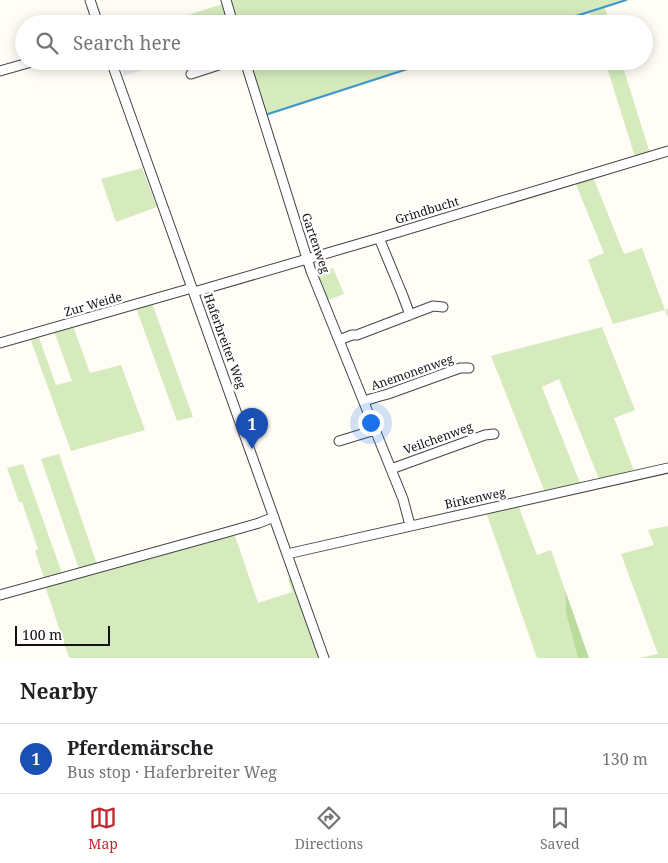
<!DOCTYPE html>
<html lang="en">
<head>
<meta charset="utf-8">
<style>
	body { margin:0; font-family:"Noto Serif",serif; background:#f2f2f2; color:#202124 }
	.scale { position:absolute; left:15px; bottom:12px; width:95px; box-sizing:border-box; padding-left:5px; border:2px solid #111; border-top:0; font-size:14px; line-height:18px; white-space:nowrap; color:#111; -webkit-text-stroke:4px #fff; paint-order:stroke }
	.you { position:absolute; left:370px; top:422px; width:18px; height:18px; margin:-12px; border:4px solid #fff; border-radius:50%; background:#1a73e8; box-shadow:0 0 0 8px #1a73e833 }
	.badge { display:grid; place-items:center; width:32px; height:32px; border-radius:50%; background:#c4262e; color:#fff; font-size:16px; font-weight:700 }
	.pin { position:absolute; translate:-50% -41px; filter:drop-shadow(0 1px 2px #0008) }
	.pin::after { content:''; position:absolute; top:26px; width:18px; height:15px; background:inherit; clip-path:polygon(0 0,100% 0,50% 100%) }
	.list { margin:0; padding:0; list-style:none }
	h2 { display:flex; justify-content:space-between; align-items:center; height:65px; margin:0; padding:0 20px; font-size:21px }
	h2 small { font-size:16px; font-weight:400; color:#757577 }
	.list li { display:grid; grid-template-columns:32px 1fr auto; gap:15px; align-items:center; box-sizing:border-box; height:70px; padding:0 20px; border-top:1px solid #e0e0e0 }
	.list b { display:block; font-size:19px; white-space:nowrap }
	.list p { margin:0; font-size:16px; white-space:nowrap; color:#757577 }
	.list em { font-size:16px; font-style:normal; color:#757577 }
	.icon { flex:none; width:28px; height:28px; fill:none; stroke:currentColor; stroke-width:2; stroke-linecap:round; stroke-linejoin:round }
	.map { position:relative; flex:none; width:668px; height:658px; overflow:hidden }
	.search { position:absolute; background:#fff; box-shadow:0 2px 12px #0003; left:15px; right:15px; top:15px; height:55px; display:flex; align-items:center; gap:12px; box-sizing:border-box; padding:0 18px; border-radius:28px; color:#757577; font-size:19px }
	.sheet { height:135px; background:#fff }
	nav { display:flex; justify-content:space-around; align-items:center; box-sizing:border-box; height:70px; border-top:1px solid #e0e0e0; background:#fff; font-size:14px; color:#757577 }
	nav a { display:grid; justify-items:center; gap:2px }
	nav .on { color:#c4262e }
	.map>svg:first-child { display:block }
	.industrial { fill:#eee6ef }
	.green { fill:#d5ebbd }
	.forest { fill:#b9dc9c }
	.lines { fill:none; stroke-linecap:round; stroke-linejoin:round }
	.stream { stroke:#3f96cf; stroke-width:2 }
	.minor-casing { stroke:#444; stroke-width:11 }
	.minor { stroke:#fff; stroke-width:9 }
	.labels { text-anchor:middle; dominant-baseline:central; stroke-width:5; stroke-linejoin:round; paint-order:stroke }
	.street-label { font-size:12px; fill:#111; stroke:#fff }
</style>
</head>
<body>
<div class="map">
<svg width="668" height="658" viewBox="0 0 668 658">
	<rect width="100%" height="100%" fill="#fffdf5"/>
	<path class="industrial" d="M191 14 194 24H161Z
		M119 61H171L124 76Z"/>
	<path class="green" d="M228 0H630L605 8 610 24H593L590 13 555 24H237L231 2Z
		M223 4 229 23 226 24H194L191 14Z
		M249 61H437L266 116Z
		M605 61H621L650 153 635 157Z
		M142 168 157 207 116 222 101 179Z
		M593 177 624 254 642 248 665 310 668 309V317L665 310 613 324 588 260 604 253 575 182Z
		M333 268 344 294 328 300 317 274Z
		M152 303 193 417 177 421 136 308Z
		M73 326 90 373 121 365 145 430 71 451 30 338 38 335 56 385 72 381 54 331Z
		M602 327 635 410 614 418 634 471 599 479 559 379 542 387 580 483 544 490 491 356Z
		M59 454 97 564 79 569 41 459Z
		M23 464 62 573 44 578 35 551 38 549 22 502H19L7 468Z
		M518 505 537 555 551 550 565 590 566 613 578 658H537L486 512Z
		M668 526V658H639L658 654 621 554 654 545 648 530Z
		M234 533 258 603 292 592 288 579 291 578 321 658H69L45 586Z"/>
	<path class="forest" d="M565 590 589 658H578L566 613Z"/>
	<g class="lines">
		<path class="stream" d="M551 24 626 0
			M268 114 432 61"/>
		<defs>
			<path id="minor" d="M90 0 98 24
				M226 0 233 24
				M111 61 324 658
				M245 61 311 271 403 499 410 525
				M0 71 35 61
				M191 74 231 61
				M379 238 403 296 410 315
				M194 292 379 238 668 151
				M339 340 352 335H357L433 306 443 307
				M0 343 192 288
				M364 401 377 397 388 394 460 368H469
				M339 441 375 430
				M391 469 485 435 494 434
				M287 554 668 468
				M0 595 224 533 259 523 274 517"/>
		</defs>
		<use href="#minor" class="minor-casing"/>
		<use href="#minor" class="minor"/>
	</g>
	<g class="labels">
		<g class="street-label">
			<text transform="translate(427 210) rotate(-17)">Grindbucht</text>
			<text transform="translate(316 243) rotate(71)">Gartenweg</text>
			<text transform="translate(93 304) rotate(-16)">Zur Weide</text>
			<text transform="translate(225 341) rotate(70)">Haferbreiter Weg</text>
			<text transform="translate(412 372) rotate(-19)">Anemonenweg</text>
			<text transform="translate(438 438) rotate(-20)">Veilchenweg</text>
			<text transform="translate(475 498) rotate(-12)">Birkenweg</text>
		</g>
	</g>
</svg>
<div class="scale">100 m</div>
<div class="you"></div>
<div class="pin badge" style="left:252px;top:449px;background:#1a4fb4">1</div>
<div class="search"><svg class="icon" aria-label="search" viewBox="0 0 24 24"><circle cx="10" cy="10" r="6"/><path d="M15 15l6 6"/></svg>Search here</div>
</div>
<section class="sheet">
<h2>Nearby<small></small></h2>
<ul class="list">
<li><span class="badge" style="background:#1a4fb4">1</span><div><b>Pferdemärsche</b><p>Bus stop · Haferbreiter Weg</p></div><em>130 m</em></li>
</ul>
</section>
<nav>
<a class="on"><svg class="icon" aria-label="map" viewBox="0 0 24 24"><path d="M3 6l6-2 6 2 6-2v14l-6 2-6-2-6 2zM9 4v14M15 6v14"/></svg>Map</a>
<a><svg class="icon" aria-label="directions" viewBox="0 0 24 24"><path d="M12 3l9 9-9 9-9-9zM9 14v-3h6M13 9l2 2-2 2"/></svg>Directions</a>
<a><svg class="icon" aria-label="saved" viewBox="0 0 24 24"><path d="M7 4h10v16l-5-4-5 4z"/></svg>Saved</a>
</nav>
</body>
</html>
